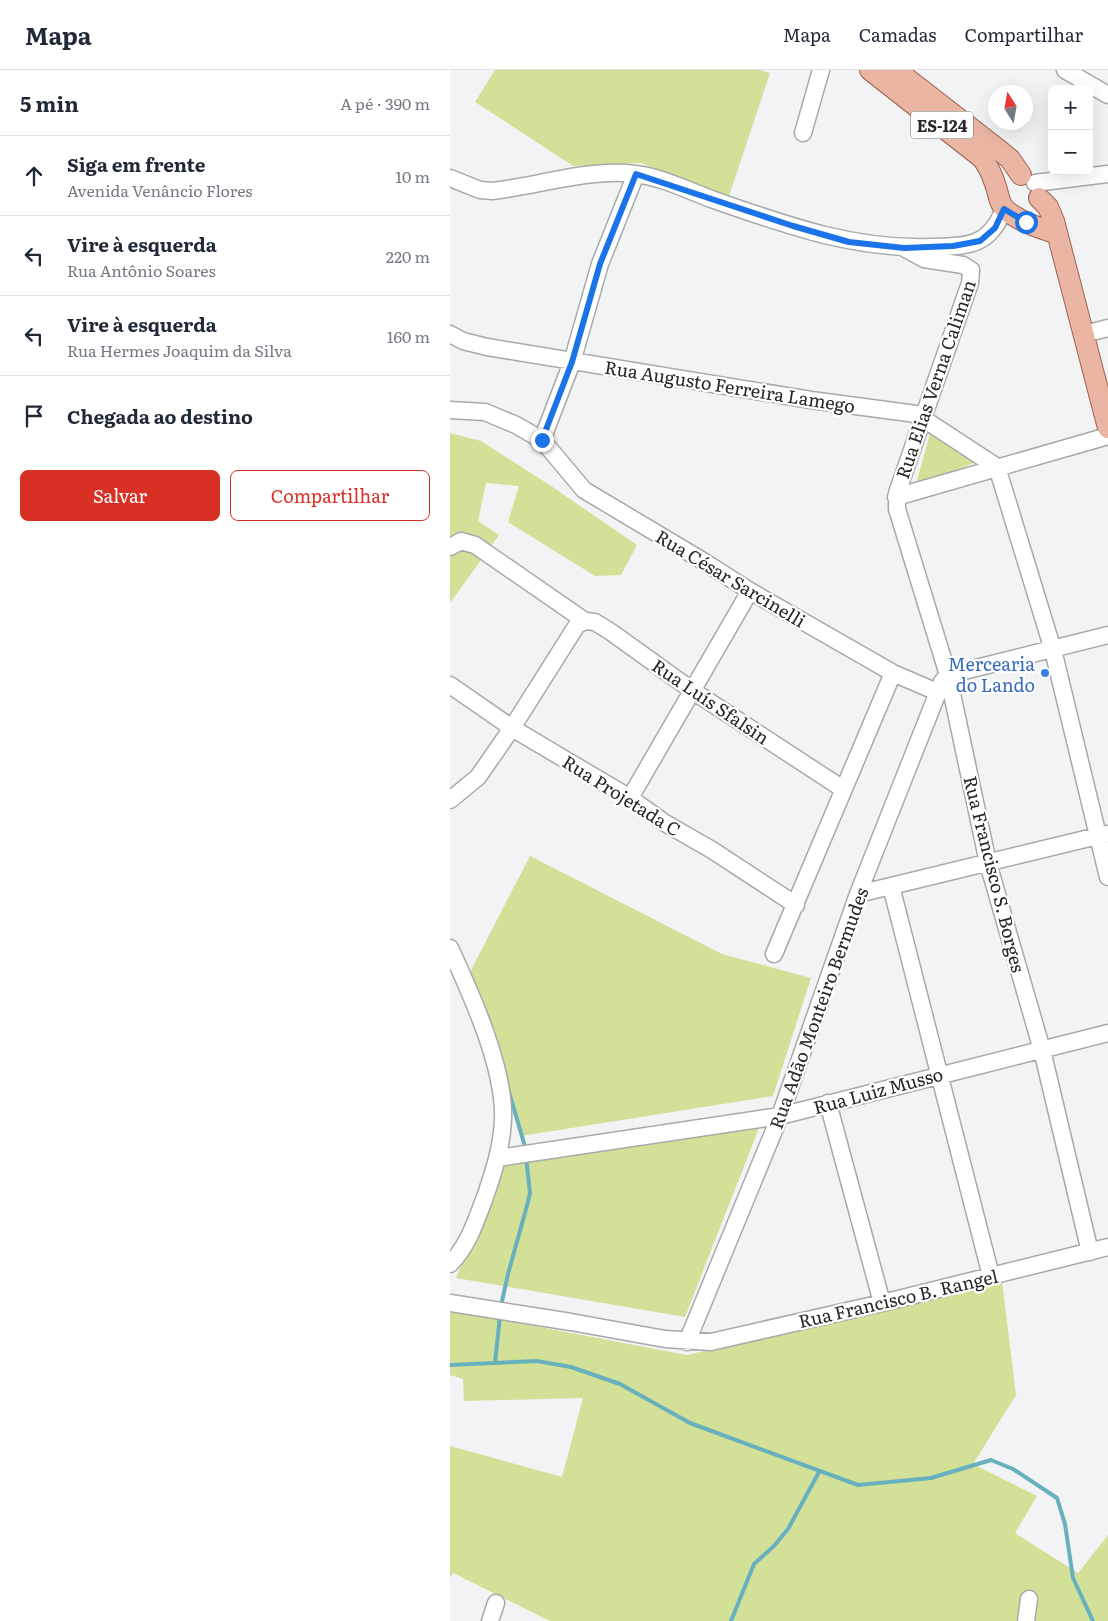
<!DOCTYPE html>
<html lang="pt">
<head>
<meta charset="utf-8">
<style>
	body { margin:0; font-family:Literata,serif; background:#f6f6f7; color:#1f2937 }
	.controls { position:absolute; right:15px; top:15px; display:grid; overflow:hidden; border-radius:8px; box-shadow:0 5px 20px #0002 }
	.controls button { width:45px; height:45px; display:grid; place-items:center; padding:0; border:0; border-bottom:1px solid #e0e1e3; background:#fff; color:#1f2937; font:25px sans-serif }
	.compass { position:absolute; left:538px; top:15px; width:45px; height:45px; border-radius:50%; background:#fff; box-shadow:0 5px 20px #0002; rotate:349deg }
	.stop { position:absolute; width:15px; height:15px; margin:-11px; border:4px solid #1a73e8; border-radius:50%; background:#fff }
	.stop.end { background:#1a73e8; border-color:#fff; box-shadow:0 1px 5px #0008 }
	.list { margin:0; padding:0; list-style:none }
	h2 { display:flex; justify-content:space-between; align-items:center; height:65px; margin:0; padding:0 20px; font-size:21px }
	h2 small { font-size:16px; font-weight:400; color:#747a83 }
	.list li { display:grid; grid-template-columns:32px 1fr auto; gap:15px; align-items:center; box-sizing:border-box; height:80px; padding:0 20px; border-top:1px solid #e0e1e3 }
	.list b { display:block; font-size:19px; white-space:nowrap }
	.list p { margin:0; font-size:16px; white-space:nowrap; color:#747a83 }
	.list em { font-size:16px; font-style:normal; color:#747a83 }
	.actions { display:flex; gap:10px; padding:15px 20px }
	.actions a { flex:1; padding:11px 0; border:1px solid #d93025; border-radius:8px; text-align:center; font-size:18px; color:#d93025 }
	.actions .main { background:#d93025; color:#fff }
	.icon { flex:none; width:28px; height:28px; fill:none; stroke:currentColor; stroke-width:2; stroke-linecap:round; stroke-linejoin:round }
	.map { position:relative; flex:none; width:658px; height:1551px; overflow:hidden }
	header { display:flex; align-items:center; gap:30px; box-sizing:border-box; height:70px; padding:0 25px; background:#fff; border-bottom:1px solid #e0e1e3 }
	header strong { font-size:24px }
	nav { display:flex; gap:28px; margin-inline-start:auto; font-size:18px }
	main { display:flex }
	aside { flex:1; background:#fff }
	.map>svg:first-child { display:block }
	.green { fill:#d3e097 }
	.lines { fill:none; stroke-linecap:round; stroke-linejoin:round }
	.stream { stroke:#67b1be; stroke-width:4 }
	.minor-casing { stroke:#a8a9aa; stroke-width:19 }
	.major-casing { stroke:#9d634f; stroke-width:22 }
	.minor { stroke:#fff; stroke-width:16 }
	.major { stroke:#eab5a3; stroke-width:20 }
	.route { stroke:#1a73e8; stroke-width:6 }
	.shop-dot { fill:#3f7fe0; stroke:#fff; stroke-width:2 }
	.labels { text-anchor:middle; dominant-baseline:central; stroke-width:4.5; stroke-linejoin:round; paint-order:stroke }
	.shield { fill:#fff; stroke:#686868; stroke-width:1 }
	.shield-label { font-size:16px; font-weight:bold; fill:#272727 }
	.street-label { font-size:18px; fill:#272727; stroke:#fff }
	.shop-label { font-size:18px; fill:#366cbe; stroke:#fff; text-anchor:end }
</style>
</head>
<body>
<header>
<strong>Mapa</strong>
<nav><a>Mapa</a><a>Camadas</a><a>Compartilhar</a></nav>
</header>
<main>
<aside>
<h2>5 min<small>A pé · 390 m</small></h2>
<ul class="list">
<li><svg class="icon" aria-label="ahead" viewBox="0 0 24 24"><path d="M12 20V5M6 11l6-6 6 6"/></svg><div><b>Siga em frente</b><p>Avenida Venâncio Flores</p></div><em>10 m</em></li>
<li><svg class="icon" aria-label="left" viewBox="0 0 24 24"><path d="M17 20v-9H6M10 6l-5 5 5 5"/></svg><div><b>Vire à esquerda</b><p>Rua Antônio Soares</p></div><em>220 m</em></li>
<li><svg class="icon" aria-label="left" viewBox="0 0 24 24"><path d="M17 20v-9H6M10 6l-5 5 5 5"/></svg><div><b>Vire à esquerda</b><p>Rua Hermes Joaquim da Silva</p></div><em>160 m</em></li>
<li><svg class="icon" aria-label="arrive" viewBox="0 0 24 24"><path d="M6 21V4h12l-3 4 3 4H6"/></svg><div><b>Chegada ao destino</b></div></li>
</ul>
<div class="actions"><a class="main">Salvar</a><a>Compartilhar</a></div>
</aside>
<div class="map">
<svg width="658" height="1551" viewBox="0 0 658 1551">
	<rect width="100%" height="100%" fill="#f2f3f4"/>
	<path class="green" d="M45 0H310L320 3 278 129 191 93 123 96 25 32Z
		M481 360 526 392 465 418Z
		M0 363 31 371 101 416 187 475 171 505 145 506 58 452 69 416 36 413 28 451 49 465 0 533Z
		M80 786 272 884 361 908 323 1026 71 1066 20 902Z
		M313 1048 235 1247 6 1208 53 1091Z
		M552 1211 566 1325 523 1394 587 1426 565 1463 628 1503 658 1465V1551H100L3 1503 0 1508V1376L112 1407 133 1328 14 1331 13 1309 0 1305V1240L237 1285Z"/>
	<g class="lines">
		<path class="stream" d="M59 1022 76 1080
			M51 1236 58 1204 78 1132 80 1123 76 1087
			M45 1293 50 1246
			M0 1295 87 1291 121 1297 170 1314 240 1353 408 1415 481 1408 541 1390 563 1399 607 1428 615 1454 623 1508 643 1551
			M281 1551 304 1494 324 1476 338 1459 369 1402"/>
		<defs>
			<path id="minor" d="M615 0 658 25
				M353 63 371 0
				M0 108 30 120 42 121C88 116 140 98 185 104 212 107 239 121 264 130 336 155 404 180 481 177 518 176 539 177 554 139
				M585 113 658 104
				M454 178 474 189 513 195 521 200 520 213 447 423V439L498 605 538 793 592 980 640 1182
				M0 264 13 271 37 277 361 330 466 344 547 397
				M634 264 658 258
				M0 340 35 342 66 355 92 370 134 420 253 491 300 521 443 603 487 622
				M92 370 122 292 150 194 186 104
				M547 397 603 580 658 807
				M446 427 658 366
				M0 477 11 471 25 475 135 551
				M0 615 62 658 180 728 215 753 262 780 346 835
				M180 728 300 521
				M0 730 28 707 62 658 127 555 135 551 145 552 161 562 243 621 393 719
				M441 816 541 1206
				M408 824 656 764
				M0 878C21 924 55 998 53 1049 52 1076 44 1101 35 1127 26 1151 18 1176 0 1194
				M324 884 443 603
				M378 1033 432 1233
				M48 1088 330 1046 658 963
				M0 1233 121 1252 215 1269 261 1272 432 1233 658 1177
				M237 1272 330 1046 408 824 492 612 498 605 658 565
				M40 1551 46 1533
				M576 1551 579 1529"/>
			<path id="major" d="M420 0 532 88C542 101 546 116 550 131 555 147 591 159 606 163
				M446 0 549 80 560 89 571 105
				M589 128 598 137 604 151 658 358"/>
		</defs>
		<use href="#minor" class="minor-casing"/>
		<use href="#major" class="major-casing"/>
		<use href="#minor" class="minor"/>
		<use href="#major" class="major"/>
	</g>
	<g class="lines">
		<path class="route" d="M92 370 122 292 150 194 186 104 343 156 399 172 454 178 503 176 530 171 545 158 554 139 576 152"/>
	</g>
	<circle class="shop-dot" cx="595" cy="603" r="5"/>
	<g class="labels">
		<rect class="shield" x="461" y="41.5" width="62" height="27" rx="4"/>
		<g class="shield-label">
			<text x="492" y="55">ES-124</text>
		</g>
		<g class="street-label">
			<text transform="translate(485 309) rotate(-71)">Rua Elias Verna Caliman</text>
			<text transform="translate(280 316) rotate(9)">Rua Augusto Ferreira Lamego</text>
			<text transform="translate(281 508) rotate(31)">Rua César Sarcinelli</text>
			<text transform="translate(261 631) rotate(34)">Rua Luís Sfalsin</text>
			<text transform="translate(172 725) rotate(32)">Rua Projetada C</text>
			<text transform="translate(545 804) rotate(76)">Rua Francisco S. Borges</text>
			<text transform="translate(368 938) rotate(-70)">Rua Adão Monteiro Bermudes</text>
			<text transform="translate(428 1020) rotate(-15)">Rua Luiz Musso</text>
			<text transform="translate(448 1228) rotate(-13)">Rua Francisco B. Rangel</text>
		</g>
		<g class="shop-label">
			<text x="585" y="593">Mercearia<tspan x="585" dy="21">do Lando</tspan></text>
		</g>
	</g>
</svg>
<div class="controls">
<button>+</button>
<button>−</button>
</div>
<svg class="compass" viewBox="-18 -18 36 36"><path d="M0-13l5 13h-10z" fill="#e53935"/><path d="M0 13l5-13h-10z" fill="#747a83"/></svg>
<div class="stop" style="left:576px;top:152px"></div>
<div class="stop end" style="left:92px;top:370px"></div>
</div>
</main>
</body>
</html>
